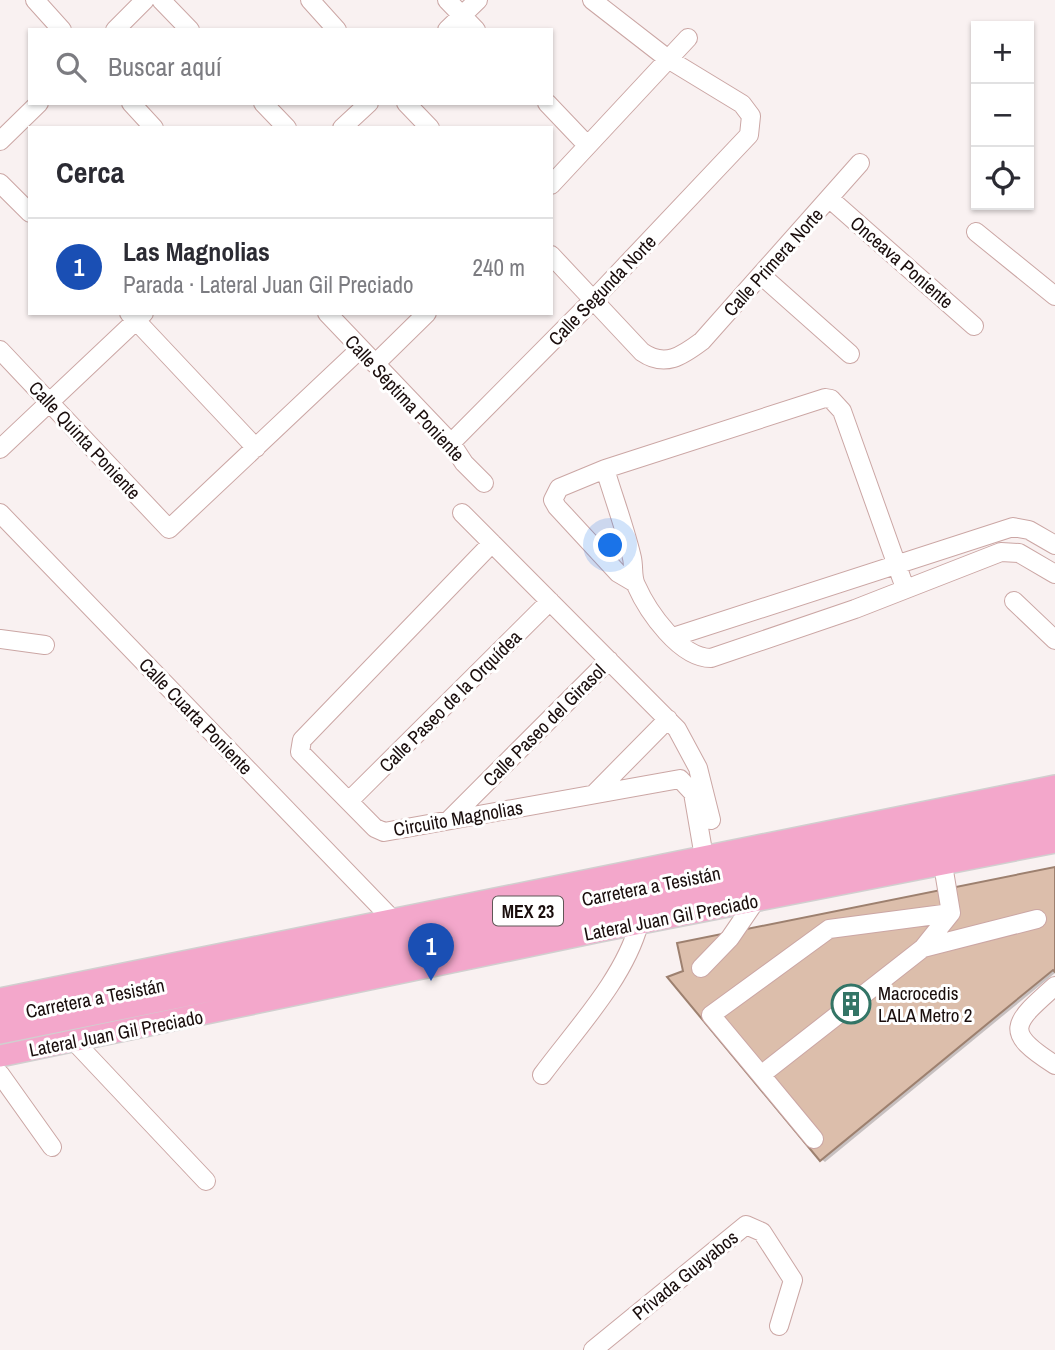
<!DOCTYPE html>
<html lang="es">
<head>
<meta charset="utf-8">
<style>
	body { margin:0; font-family:"Archivo Narrow",sans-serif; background:#f7f7f7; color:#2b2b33 }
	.controls { position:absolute; right:21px; top:21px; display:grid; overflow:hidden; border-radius:0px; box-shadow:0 2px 5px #0004 }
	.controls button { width:63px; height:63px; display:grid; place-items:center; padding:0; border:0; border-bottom:2px solid #e1e1e2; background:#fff; color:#2b2b33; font:35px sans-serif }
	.you { position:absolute; left:611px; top:546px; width:24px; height:24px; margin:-18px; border:5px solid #fff; border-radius:50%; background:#1a73e8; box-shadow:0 0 0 10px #1a73e833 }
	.badge { display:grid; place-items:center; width:46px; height:46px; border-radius:50%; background:#2563eb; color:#fff; font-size:23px; font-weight:700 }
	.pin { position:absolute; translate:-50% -58px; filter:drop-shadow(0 2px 4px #0008) }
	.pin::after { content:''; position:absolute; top:37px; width:24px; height:21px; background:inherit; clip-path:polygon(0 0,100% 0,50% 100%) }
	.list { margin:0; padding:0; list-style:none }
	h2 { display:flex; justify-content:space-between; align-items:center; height:91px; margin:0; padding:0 28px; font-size:30px }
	h2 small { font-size:23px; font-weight:400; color:#7c7c81 }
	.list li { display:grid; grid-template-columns:46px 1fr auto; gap:21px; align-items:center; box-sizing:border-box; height:98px; padding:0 28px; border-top:2px solid #e1e1e2 }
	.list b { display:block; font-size:26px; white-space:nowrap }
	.list p { margin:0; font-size:23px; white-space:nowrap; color:#7c7c81 }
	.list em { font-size:23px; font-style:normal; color:#7c7c81 }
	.icon { flex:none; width:38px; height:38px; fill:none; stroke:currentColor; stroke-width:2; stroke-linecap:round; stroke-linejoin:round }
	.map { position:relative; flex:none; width:1055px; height:1350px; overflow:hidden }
	.search { position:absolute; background:#fff; box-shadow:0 2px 5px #0004; left:28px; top:28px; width:525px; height:77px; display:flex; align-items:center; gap:18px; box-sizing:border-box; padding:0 24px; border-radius:0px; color:#7c7c81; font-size:26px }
	.panel { position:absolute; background:#fff; box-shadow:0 2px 5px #0004; left:28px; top:126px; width:525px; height:189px; border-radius:0px }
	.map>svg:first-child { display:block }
	.shadow { fill:#0003 }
	.building { fill:#dcbeab; stroke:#9d806f; stroke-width:2 }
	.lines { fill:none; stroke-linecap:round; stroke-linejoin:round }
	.minor-casing { stroke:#cba6a4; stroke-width:20 }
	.major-casing { stroke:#d1cfcf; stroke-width:24 }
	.minor { stroke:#fff; stroke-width:18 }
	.major { stroke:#f3a7cb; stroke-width:21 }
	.labels { text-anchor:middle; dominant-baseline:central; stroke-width:6; stroke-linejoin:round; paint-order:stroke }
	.shield { fill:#fff; stroke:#5f5656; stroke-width:2 }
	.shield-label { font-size:18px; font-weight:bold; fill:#1a0e0d }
	.street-label { font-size:19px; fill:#1a0e0d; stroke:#fff }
	.poi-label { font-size:19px; fill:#1a0e0d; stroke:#fff; text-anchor:start }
</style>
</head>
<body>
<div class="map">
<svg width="1055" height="1350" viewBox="0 0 1055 1350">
	<rect width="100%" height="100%" fill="#f9f1f1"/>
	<path class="shadow" d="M1055 869V973L825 1162 821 1159Z"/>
	<path class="building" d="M1055 867V972L1053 970 820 1161 667 977 683 971 677 943Z"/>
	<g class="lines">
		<defs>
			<path id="minor" d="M35 0 62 30
				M161 0 190 30
				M310 0 337 30
				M447 0 476 30
				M115 30 145 0
				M447 30 478 0
				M131 103 154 128
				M263 103 287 128
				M406 103 430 128
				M547 103 587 145
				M342 128 369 103
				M0 141 39 103
				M0 183 30 213
				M551 185 688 38
				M830 199 974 326
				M976 232 1055 296
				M551 255 642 352C665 368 682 356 702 341L860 163
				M761 275 850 354
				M129 313 256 448
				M327 313 451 443 464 463 484 483
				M0 350 169 529 360 349
				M375 364 427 313
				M451 443 592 301 749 135 751 116 742 104 668 59 592 0
				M0 449 144 313
				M605 469C614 499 625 528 632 558 634 567 632 577 636 585 648 612 680 658 711 658L855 609 1001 552 1019 553 1055 574
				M0 513 393 920
				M462 513 677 729 698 768 711 820
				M492 543 302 740 300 752 375 828 384 832 680 779 693 793 704 857
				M635 583 618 573 557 507 553 500 559 488 605 469 825 398 831 399 842 411 905 588
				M1014 601 1055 640
				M673 637 1013 527 1029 530 1055 545
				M0 639 45 645
				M595 793 668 719
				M349 801 550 601
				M449 820 609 660
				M943 865 951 913 923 948 761 1075 711 1015 829 929 951 913
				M923 948 1037 919
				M701 968 730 938 756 900
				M1055 986C1012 1024 1003 1032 1055 1065
				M74 1041 206 1181
				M0 1074 52 1147
				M542 1075C576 1029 624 979 639 924
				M761 1075 814 1139
				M593 1350 746 1225 762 1232 793 1280 779 1326"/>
			<path id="major" d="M0 999 1055 786
				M0 1017 1055 804
				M0 1033 1055 821
				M0 1056 600 931 1055 842"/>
		</defs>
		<use href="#minor" class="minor-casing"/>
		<use href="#major" class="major-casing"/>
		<use href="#minor" class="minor"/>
		<use href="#major" class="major"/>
	</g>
	<defs>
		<symbol id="building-ring" viewBox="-11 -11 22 22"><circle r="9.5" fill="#fff" stroke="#337566" stroke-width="1.5"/><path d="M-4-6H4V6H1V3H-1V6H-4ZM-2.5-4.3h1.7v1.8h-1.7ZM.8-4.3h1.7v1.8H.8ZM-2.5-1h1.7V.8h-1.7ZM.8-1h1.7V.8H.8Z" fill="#337566"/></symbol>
	</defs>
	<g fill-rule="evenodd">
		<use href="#building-ring" x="829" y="982" width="44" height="44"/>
	</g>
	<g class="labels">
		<rect class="shield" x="493" y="896.5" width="70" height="29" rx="5"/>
		<g class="shield-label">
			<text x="528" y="911">MEX 23</text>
		</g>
		<g class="street-label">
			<text transform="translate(773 262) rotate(-48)">Calle Primera Norte</text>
			<text transform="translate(902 262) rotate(41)">Onceava Poniente</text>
			<text transform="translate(602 290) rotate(-46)">Calle Segunda Norte</text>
			<text transform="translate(405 398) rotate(47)">Calle Séptima Poniente</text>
			<text transform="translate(85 440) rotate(47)">Calle Quinta Poniente</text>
			<text transform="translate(450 701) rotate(-45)">Calle Paseo de la Orquídea</text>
			<text transform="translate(196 716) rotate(46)">Calle Cuarta Poniente</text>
			<text transform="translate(544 725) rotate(-45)">Calle Paseo del Girasol</text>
			<text transform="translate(458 818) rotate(-10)">Circuito Magnolias</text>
			<text transform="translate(651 886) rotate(-11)">Carretera a Tesistán</text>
			<text transform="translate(671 917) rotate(-11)">Lateral Juan Gil Preciado</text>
			<text transform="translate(95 998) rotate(-11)">Carretera a Tesistán</text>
			<text transform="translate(116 1033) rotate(-11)">Lateral Juan Gil Preciado</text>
			<text transform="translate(685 1275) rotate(-39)">Privada Guayabos</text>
		</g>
		<g class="poi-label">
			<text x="878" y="993">Macrocedis<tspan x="878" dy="22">LALA Metro 2</tspan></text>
		</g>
	</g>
</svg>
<div class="controls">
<button>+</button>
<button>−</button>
<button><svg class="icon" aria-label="locate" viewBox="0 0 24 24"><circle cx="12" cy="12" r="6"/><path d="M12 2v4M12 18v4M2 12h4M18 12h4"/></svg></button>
</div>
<div class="you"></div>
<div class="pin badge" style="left:431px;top:981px;background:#1a4fb4">1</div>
<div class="search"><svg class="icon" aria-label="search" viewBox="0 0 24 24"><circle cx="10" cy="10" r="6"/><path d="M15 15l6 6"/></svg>Buscar aquí</div>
<section class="panel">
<h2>Cerca<small></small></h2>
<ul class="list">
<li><span class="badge" style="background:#1a4fb4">1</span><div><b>Las Magnolias</b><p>Parada · Lateral Juan Gil Preciado</p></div><em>240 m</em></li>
</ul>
</section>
</div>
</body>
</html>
